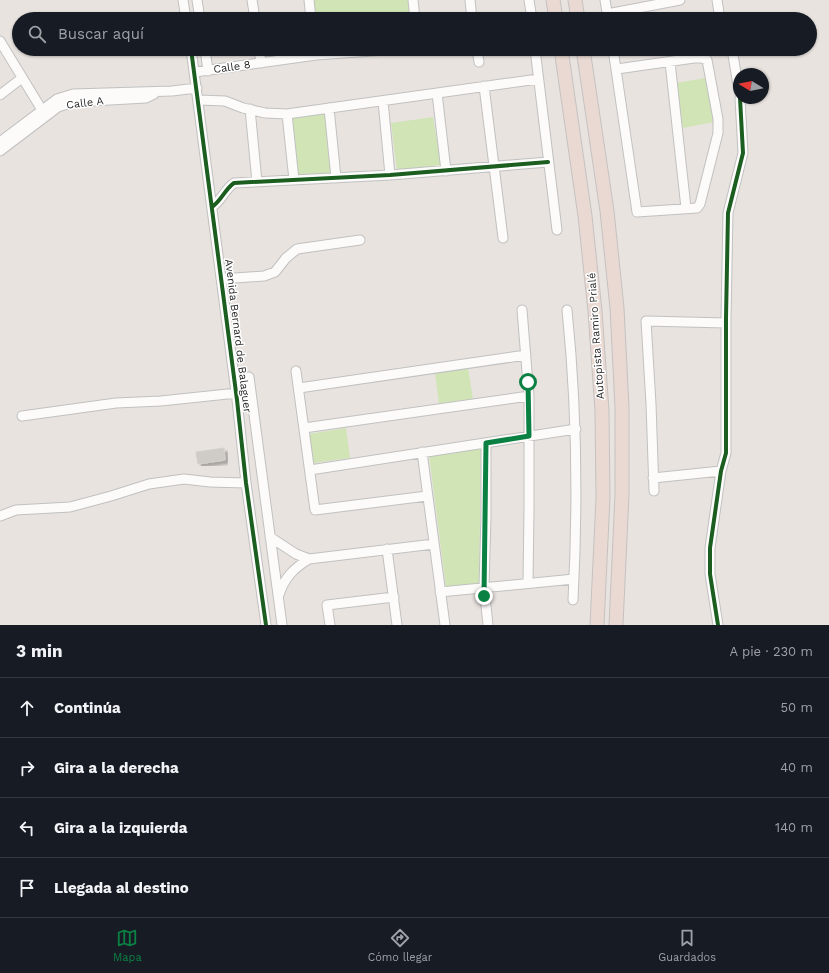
<!DOCTYPE html>
<html lang="es">
<head>
<meta charset="utf-8">
<style>
	body { margin:0; font-family:"Work Sans",sans-serif; background:#242831; color:#f1f3f6 }
	.compass { position:absolute; left:733px; top:68px; width:36px; height:36px; border-radius:50%; background:#171b24; box-shadow:0 1px 3px #0004; rotate:280deg }
	.stop { position:absolute; width:12px; height:12px; margin:-9px; border:3px solid #0b8043; border-radius:50%; background:#fff }
	.stop.end { background:#0b8043; border-color:#fff; box-shadow:0 1px 4px #0008 }
	.list { margin:0; padding:0; list-style:none }
	h2 { display:flex; justify-content:space-between; align-items:center; height:52px; margin:0; padding:0 16px; font-size:17px }
	h2 small { font-size:13px; font-weight:400; color:#9ea1a6 }
	.list li { display:grid; grid-template-columns:26px 1fr auto; gap:12px; align-items:center; box-sizing:border-box; height:60px; padding:0 16px; border-top:1px solid #363941 }
	.list b { display:block; font-size:15px; white-space:nowrap }
	.list em { font-size:13px; font-style:normal; color:#9ea1a6 }
	.icon { flex:none; width:22px; height:22px; fill:none; stroke:currentColor; stroke-width:2; stroke-linecap:round; stroke-linejoin:round }
	.map { position:relative; flex:none; width:829px; height:625px; overflow:hidden }
	.search { position:absolute; background:#171b24; box-shadow:0 1px 3px #0004; left:12px; right:12px; top:12px; height:44px; display:flex; align-items:center; gap:10px; box-sizing:border-box; padding:0 14px; border-radius:22px; color:#9ea1a6; font-size:15px }
	.sheet { height:292px; background:#171b24 }
	nav { display:flex; justify-content:space-around; align-items:center; box-sizing:border-box; height:56px; border-top:1px solid #363941; background:#171b24; font-size:11px; color:#9ea1a6 }
	nav a { display:grid; justify-items:center; gap:2px }
	nav .on { color:#0b8043 }
	.map>svg:first-child { display:block }
	.green { fill:#d0e4b6 }
	.building { fill:#cfccc8; stroke:#d3cfcb; filter:url(#shadow) }
	.lines { fill:none; stroke-linecap:round; stroke-linejoin:round }
	.minor-casing { stroke:#c1c1c1; stroke-width:11 }
	.highway-casing { stroke:#c4c2c1; stroke-width:15 }
	.minor { stroke:#fcfbfa; stroke-width:9 }
	.highway { stroke:#e9d9d2; stroke-width:13 }
	.cycleway-casing { stroke:#fff; stroke-width:6 }
	.cycleway { stroke:#1b5e20; stroke-width:4 }
	.route { stroke:#0b8043; stroke-width:5 }
	.labels { text-anchor:middle; dominant-baseline:central; stroke-width:3; stroke-linejoin:round; paint-order:stroke }
	.street-label { font-size:11px; fill:#2a2a2a; stroke:#fff }
</style>
</head>
<body>
<div class="map">
<svg width="829" height="625" viewBox="0 0 829 625">
	<defs>
		<filter id="shadow"><feDropShadow dx="3.5" dy="3.5" stdDeviation="1" flood-color="#0004"/></filter>
	</defs>
	<rect width="100%" height="100%" fill="#e8e3df"/>
	<path class="green" d="M313 0H409L412 19H315Z
		M706 78 714 122 683 128 676 83Z
		M328 112 332 175 297 177 291 117Z
		M433 117 441 165 397 170 391 123Z
		M468 368 473 399 439 404 435 373Z
		M346 428 350 458 313 463 309 434Z
		M481 449 479 583 446 587 429 455Z"/>
	<path class="building" d="M224 448 225 460 198 464 196 452Z"/>
	<g class="lines">
		<defs>
			<path id="minor" d="M183 0 186 19
				M197 0 200 19
				M252 0 255 19
				M309 0 311 19
				M413 0 415 19
				M470 0 472 19
				M529 0 532 19
				M605 0 608 18
				M717 0 720 19
				M607 14 680 0
				M0 41 45 115
				M191 49 237 400 246 483 266 625
				M205 49 208 71
				M259 49 261 63
				M477 49 479 62
				M535 49 557 230
				M613 49 637 212 697 208 700 204 718 133V119L707 60 702 58H694L617 69
				M731 49 733 55 739 91
				M670 62 686 208
				M195 72 316 55 400 49
				M484 86 503 238
				M437 93 446 171
				M0 95 22 78
				M199 100 225 101 243 108 265 113 287 114 538 79
				M383 101 390 175
				M329 108 336 178
				M250 109 257 182
				M287 114 294 180
				M0 142 57 99 73 94 172 91 197 88
				M0 151 58 107 74 102 146 98 154 94
				M212 207C222 200 225 189 234 183L390 175 548 162
				M221 279 264 276 275 272 286 258 297 249 360 240
				M522 310 529 396V509L528 583
				M567 310C577 407 578 504 573 600
				M296 371 315 510 427 496
				M249 377 282 625
				M299 388 526 355
				M22 416 116 403 161 401 237 393
				M304 428 529 396
				M486 443V516L484 587 488 625
				M422 452 445 625
				M310 470 576 429
				M653 478 721 471
				M654 491 651 404 646 321 726 323
				M0 516 16 510 70 507 111 496 149 484 184 479 210 482 246 483
				M270 537 296 554 309 559
				M387 549 397 625
				M440 592 574 579
				M279 595C284 578 294 568 309 559L434 544
				M330 625 327 605 394 597
				M718 625 710 574V548L721 471 726 453V318L728 213 743 153 740 98"/>
			<path id="highway" d="M553 0 556 19
				M575 0 578 19
				M561 49 585 216 595 311 602 411 603 498 597 625
				M583 49 607 211 617 308 622 407V495L616 625"/>
		</defs>
		<use href="#minor" class="minor-casing"/>
		<use href="#highway" class="highway-casing"/>
		<use href="#minor" class="minor"/>
		<use href="#highway" class="highway"/>
		<defs>
			<path id="cycleway" d="M191 49 237 400 246 483 266 625
				M212 207C222 200 225 189 234 183L390 175 548 162
				M718 625 710 574V548L721 471 726 453V318L728 213 743 153 740 98"/>
		</defs>
		<use href="#cycleway" class="cycleway-casing"/>
		<use href="#cycleway" class="cycleway"/>
	</g>
	<g class="lines">
		<path class="route" d="M484 596 486 443 529 436 528 382"/>
	</g>
	<g class="labels">
		<g class="street-label">
			<text transform="translate(232 67) rotate(-8)">Calle 8</text>
			<text transform="translate(85 103) rotate(-7)">Calle A</text>
			<text transform="translate(238 336) rotate(83)">Avenida Bernard de Balaguer</text>
			<text transform="translate(596 336) rotate(-94)">Autopista Ramiro Prialé</text>
		</g>
	</g>
</svg>
<svg class="compass" viewBox="-18 -18 36 36"><path d="M0-13l5 13h-10z" fill="#e53935"/><path d="M0 13l5-13h-10z" fill="#9ea1a6"/></svg>
<div class="stop" style="left:528px;top:382px"></div>
<div class="stop end" style="left:484px;top:596px"></div>
<div class="search"><svg class="icon" aria-label="search" viewBox="0 0 24 24"><circle cx="10" cy="10" r="6"/><path d="M15 15l6 6"/></svg>Buscar aquí</div>
</div>
<section class="sheet">
<h2>3 min<small>A pie · 230 m</small></h2>
<ul class="list">
<li><svg class="icon" aria-label="ahead" viewBox="0 0 24 24"><path d="M12 20V5M6 11l6-6 6 6"/></svg><div><b>Continúa</b></div><em>50 m</em></li>
<li><svg class="icon" aria-label="right" viewBox="0 0 24 24"><path d="M7 20v-9h11M14 6l5 5-5 5"/></svg><div><b>Gira a la derecha</b></div><em>40 m</em></li>
<li><svg class="icon" aria-label="left" viewBox="0 0 24 24"><path d="M17 20v-9H6M10 6l-5 5 5 5"/></svg><div><b>Gira a la izquierda</b></div><em>140 m</em></li>
<li><svg class="icon" aria-label="arrive" viewBox="0 0 24 24"><path d="M6 21V4h12l-3 4 3 4H6"/></svg><div><b>Llegada al destino</b></div></li>
</ul>
</section>
<nav>
<a class="on"><svg class="icon" aria-label="map" viewBox="0 0 24 24"><path d="M3 6l6-2 6 2 6-2v14l-6 2-6-2-6 2zM9 4v14M15 6v14"/></svg>Mapa</a>
<a><svg class="icon" aria-label="directions" viewBox="0 0 24 24"><path d="M12 3l9 9-9 9-9-9zM9 14v-3h6M13 9l2 2-2 2"/></svg>Cómo llegar</a>
<a><svg class="icon" aria-label="saved" viewBox="0 0 24 24"><path d="M7 4h10v16l-5-4-5 4z"/></svg>Guardados</a>
</nav>
</body>
</html>
